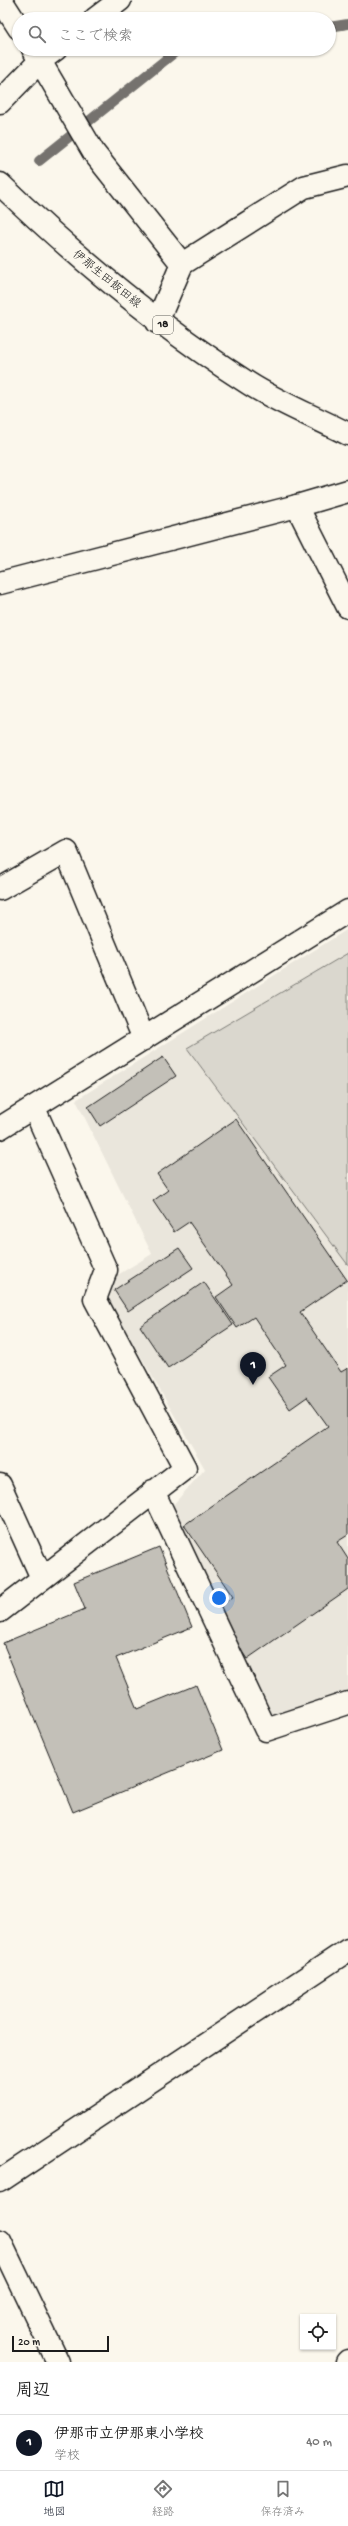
<!DOCTYPE html>
<html lang="ja">
<head>
<meta charset="utf-8">
<style>
	body { margin:0; font-family:"Gochi Hand","Klee One",sans-serif; background:#f6f6f6; color:#222 }
	.controls { position:absolute; right:12px; bottom:12px; display:grid; overflow:hidden; border-radius:0px; box-shadow:0 1px 3px #0004 }
	.controls button { width:36px; height:36px; display:grid; place-items:center; padding:0; border:0; border-bottom:1px solid #e0e0e0; background:#fff; color:#222; font:20px sans-serif }
	.scale { position:absolute; left:12px; bottom:10px; width:97px; box-sizing:border-box; padding-left:4px; border:2px solid #1c1c1c; border-top:0; font-size:11px; line-height:14px; white-space:nowrap; color:#1c1c1c; -webkit-text-stroke:3px #fbf7ec; paint-order:stroke }
	.you { position:absolute; left:219px; top:1598px; width:14px; height:14px; margin:-10px; border:3px solid #fff; border-radius:50%; background:#1a73e8; box-shadow:0 0 0 6px #1a73e833 }
	.badge { display:grid; place-items:center; width:26px; height:26px; border-radius:50%; background:#111827; color:#fff; font-size:13px; font-weight:700 }
	.pin { position:absolute; translate:-50% -33px; filter:drop-shadow(0 1px 2px #0008) }
	.pin::after { content:''; position:absolute; top:21px; width:14px; height:12px; background:inherit; clip-path:polygon(0 0,100% 0,50% 100%) }
	.list { margin:0; padding:0; list-style:none }
	h2 { display:flex; justify-content:space-between; align-items:center; height:52px; margin:0; padding:0 16px; font-size:17px }
	h2 small { font-size:13px; font-weight:400; color:#767676 }
	.list li { display:grid; grid-template-columns:26px 1fr auto; gap:12px; align-items:center; box-sizing:border-box; height:56px; padding:0 16px; border-top:1px solid #e0e0e0 }
	.list b { display:block; font-size:15px; white-space:nowrap }
	.list p { margin:0; font-size:13px; white-space:nowrap; color:#767676 }
	.list em { font-size:13px; font-style:normal; color:#767676 }
	.icon { flex:none; width:22px; height:22px; fill:none; stroke:currentColor; stroke-width:2; stroke-linecap:round; stroke-linejoin:round }
	.map { position:relative; flex:none; width:348px; height:2362px; overflow:hidden }
	.search { position:absolute; background:#fff; box-shadow:0 1px 3px #0004; left:12px; right:12px; top:12px; height:44px; display:flex; align-items:center; gap:10px; box-sizing:border-box; padding:0 14px; border-radius:22px; color:#767676; font-size:15px }
	.sheet { height:108px; background:#fff }
	nav { display:flex; justify-content:space-around; align-items:center; box-sizing:border-box; height:56px; border-top:1px solid #e0e0e0; background:#fff; font-size:11px; color:#767676 }
	nav a { display:grid; justify-items:center; gap:2px }
	nav .on { color:#111827 }
	.map>svg:first-child { display:block }
	.built { fill:#eae6dc }
	.green { fill:#dad7ce; stroke:#7b7a75 }
	.lines { fill:none; stroke-linecap:round; stroke-linejoin:round }
	.stream { stroke:#74726e; stroke-width:10 }
	.building { fill:#c3c0b8; stroke:#1c1c1c }
	.street-casing { stroke:#1c1c1c; stroke-width:25 }
	.secondary-casing { stroke:#1c1c1c; stroke-width:25 }
	.primary-casing { stroke:#1c1c1c; stroke-width:25 }
	.street { stroke:#fbf7ec; stroke-width:22 }
	.secondary { stroke:#fbf7ec; stroke-width:22 }
	.primary { stroke:#fbf7ec; stroke-width:22 }
	.labels { text-anchor:middle; dominant-baseline:central; stroke-width:3.5; stroke-linejoin:round; paint-order:stroke }
	.shield { fill:#fbf7ec; stroke:#5f5e5a; stroke-width:1 }
	.shield-label { font-size:11px; font-weight:bold; fill:#1c1c1c }
	.street-label { font-size:12px; fill:#1c1c1c; stroke:#fbf7ec }
</style>
</head>
<body>
<div class="map">
<svg width="348" height="2362" viewBox="0 0 348 2362">
	<rect width="100%" height="100%" fill="#fbf7ec"/>
	<filter id="ink" filterUnits="userSpaceOnUse"><feTurbulence type="fractalNoise" baseFrequency=".025" numOctaves="2"/><feDisplacementMap in="SourceGraphic" scale="8" xChannelSelector="R" yChannelSelector="G"/><feConvolveMatrix kernelMatrix="1 2 1 2 8 2 1 2 1" color-interpolation-filters="sRGB"/></filter>
	<g filter="url(#ink)">
		<path class="built" d="M348 929V1690L267 1720 172 1506 205 1469 109 1301 116 1276 152 1254 76 1100Z"/>
		<path class="green" d="M348 953V1265L187 1048Z"/>
		<g class="lines">
			<path class="stream" d="M329 27 348 24
				M39 161 179 49"/>
		</g>
		<path class="building" d="M163 1057 176 1076 100 1126 88 1107Z
			M236 1119 347 1280 300 1312 341 1372 348 1368V1535L337 1542 348 1559V1589L247 1659 214 1610 233 1597 184 1525 328 1426 307 1397 290 1409 268 1377 286 1365 254 1317 237 1328 216 1297 233 1285 189 1222 174 1232 153 1201 168 1190 157 1174Z
			M179 1248 193 1268 128 1311 114 1290Z
			M204 1282 233 1325 168 1368 140 1326Z
			M159 1547 192 1627 116 1658 137 1709 196 1685 223 1750 73 1812 3 1643 85 1609 74 1582Z"/>
		<g class="lines">
			<defs>
				<path id="street" d="M1 0 19 28
					M95 19 120 0
					M33 49 94 153 182 264 157 322
					M0 102 40 61 56 49
					M182 264 304 187 348 176
					M297 506 348 607
					M0 889 66 851 144 1039
					M0 1128 348 911
					M0 1485 42 1578
					M153 1491 266 1730 348 1703
					M0 1611 185 1468 95 1299 106 1270 34 1108
					M0 2181 348 1950
					M347 2362 348 2361"/>
				<path id="secondary" d="M0 583 297 506 348 491
					M0 2241 58 2362"/>
				<path id="primary" d="M0 184C78 259 157 325 248 383 279 403 315 417 348 434"/>
			</defs>
			<use href="#street" class="street-casing"/>
			<use href="#secondary" class="secondary-casing"/>
			<use href="#primary" class="primary-casing"/>
			<use href="#street" class="street"/>
			<use href="#secondary" class="secondary"/>
			<use href="#primary" class="primary"/>
		</g>
	</g>
	<g class="labels">
		<rect class="shield" x="153" y="316" width="20" height="18" rx="3"/>
		<g class="shield-label">
			<text x="163" y="325">18</text>
		</g>
		<g class="street-label">
			<text transform="translate(106 280) rotate(39)">伊那生田飯田線</text>
		</g>
	</g>
</svg>
<div class="controls">
<button><svg class="icon" aria-label="locate" viewBox="0 0 24 24"><circle cx="12" cy="12" r="6"/><path d="M12 2v4M12 18v4M2 12h4M18 12h4"/></svg></button>
</div>
<div class="scale">20 m</div>
<div class="you"></div>
<div class="pin badge" style="left:253px;top:1385px">1</div>
<div class="search"><svg class="icon" aria-label="search" viewBox="0 0 24 24"><circle cx="10" cy="10" r="6"/><path d="M15 15l6 6"/></svg>ここで検索</div>
</div>
<section class="sheet">
<h2>周辺<small></small></h2>
<ul class="list">
<li><span class="badge">1</span><div><b>伊那市立伊那東小学校</b><p>学校</p></div><em>40 m</em></li>
</ul>
</section>
<nav>
<a class="on"><svg class="icon" aria-label="map" viewBox="0 0 24 24"><path d="M3 6l6-2 6 2 6-2v14l-6 2-6-2-6 2zM9 4v14M15 6v14"/></svg>地図</a>
<a><svg class="icon" aria-label="directions" viewBox="0 0 24 24"><path d="M12 3l9 9-9 9-9-9zM9 14v-3h6M13 9l2 2-2 2"/></svg>経路</a>
<a><svg class="icon" aria-label="saved" viewBox="0 0 24 24"><path d="M7 4h10v16l-5-4-5 4z"/></svg>保存済み</a>
</nav>
</body>
</html>
